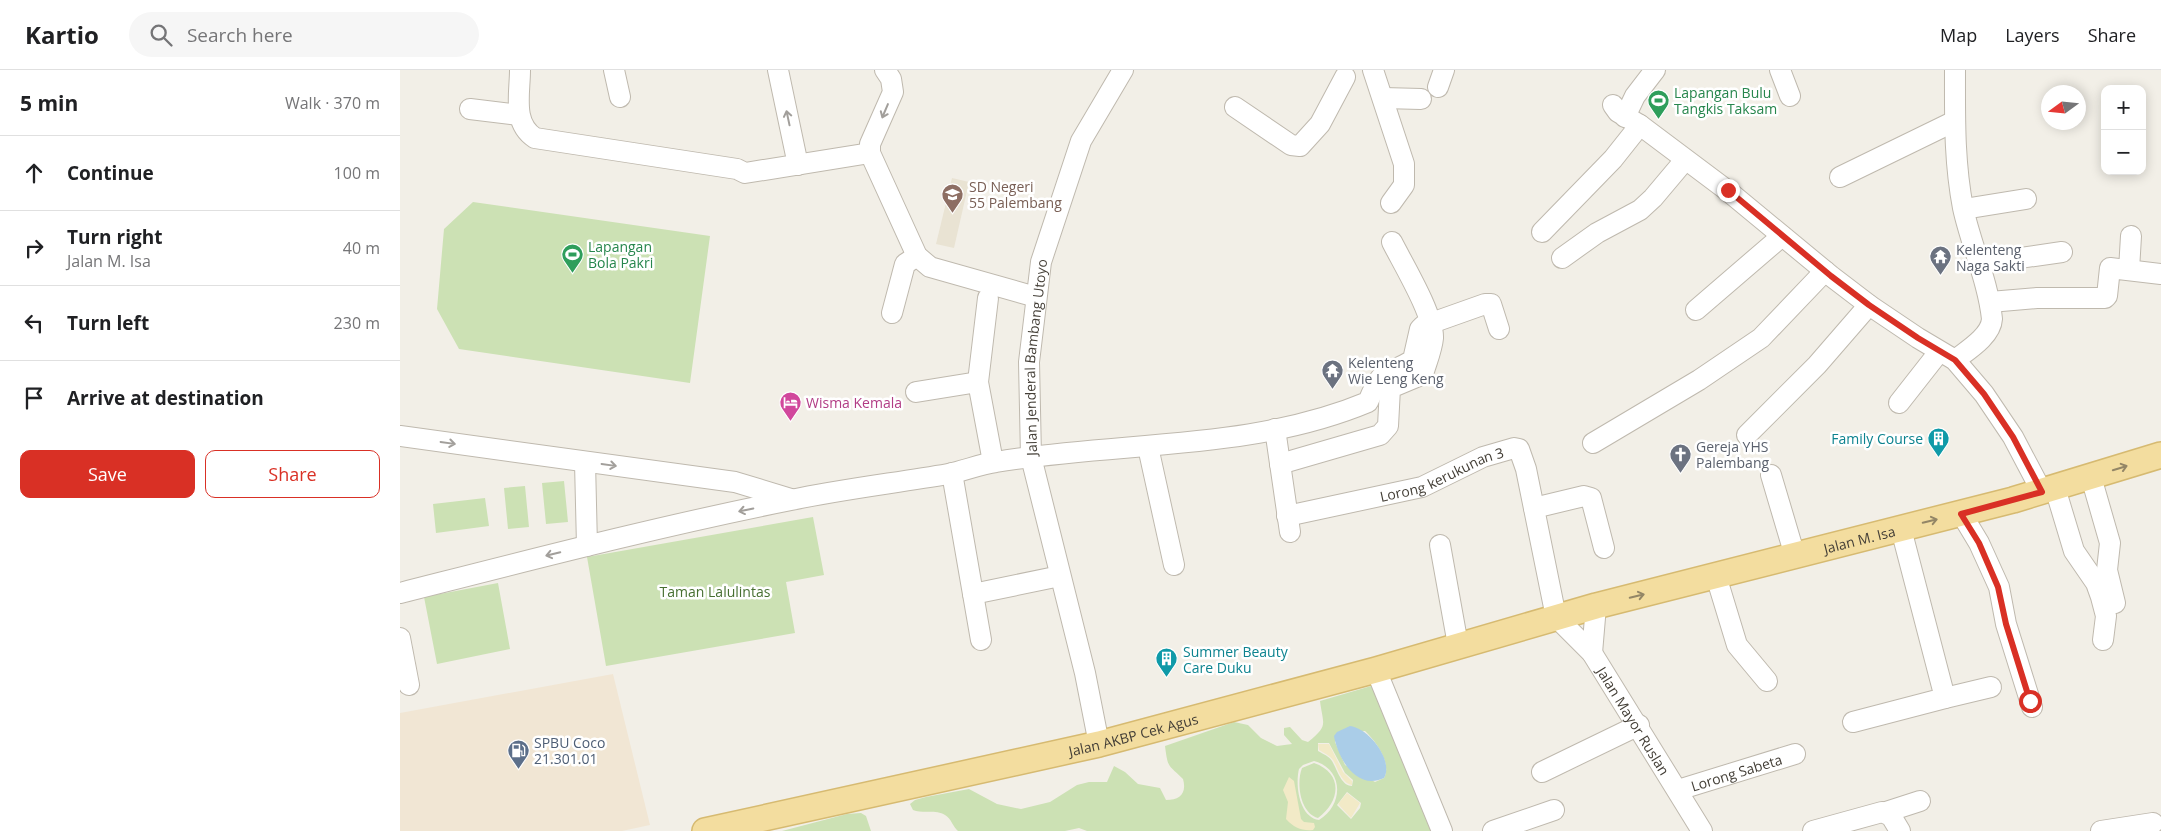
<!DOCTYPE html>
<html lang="en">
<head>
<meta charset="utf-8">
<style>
	body { margin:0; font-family:"Open Sans",sans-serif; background:#f6f6f6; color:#202124 }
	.controls { position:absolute; right:15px; top:15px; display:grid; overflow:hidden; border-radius:10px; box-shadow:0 2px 12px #0003 }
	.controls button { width:45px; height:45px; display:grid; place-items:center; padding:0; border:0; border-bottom:1px solid #e0e0e0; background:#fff; color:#202124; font:25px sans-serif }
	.compass { position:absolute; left:1641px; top:15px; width:45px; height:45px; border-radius:50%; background:#fff; box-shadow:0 2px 12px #0003; rotate:255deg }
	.stop { position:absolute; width:15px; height:15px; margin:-11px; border:4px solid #d93025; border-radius:50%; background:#fff }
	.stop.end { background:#d93025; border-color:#fff; box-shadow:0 1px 5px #0008 }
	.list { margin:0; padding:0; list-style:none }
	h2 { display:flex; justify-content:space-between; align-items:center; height:65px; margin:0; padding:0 20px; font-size:21px }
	h2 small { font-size:16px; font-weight:400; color:#757577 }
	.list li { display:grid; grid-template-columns:32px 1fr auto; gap:15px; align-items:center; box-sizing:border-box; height:75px; padding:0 20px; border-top:1px solid #e0e0e0 }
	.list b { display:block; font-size:19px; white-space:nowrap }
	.list p { margin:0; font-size:16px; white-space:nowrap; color:#757577 }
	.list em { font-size:16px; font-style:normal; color:#757577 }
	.actions { display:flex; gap:10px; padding:15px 20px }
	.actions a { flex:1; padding:11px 0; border:1px solid #d93025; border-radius:10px; text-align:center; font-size:18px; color:#d93025 }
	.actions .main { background:#d93025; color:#fff }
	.icon { flex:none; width:28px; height:28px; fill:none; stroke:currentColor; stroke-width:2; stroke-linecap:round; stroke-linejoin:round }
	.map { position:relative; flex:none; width:1761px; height:761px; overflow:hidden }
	header { display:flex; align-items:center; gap:30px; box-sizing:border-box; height:70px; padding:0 25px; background:#fff; border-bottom:1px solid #e0e0e0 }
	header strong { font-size:24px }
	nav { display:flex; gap:28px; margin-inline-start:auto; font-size:18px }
	.search { width:350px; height:45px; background:#f6f6f6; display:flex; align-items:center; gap:12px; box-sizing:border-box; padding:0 18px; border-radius:28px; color:#757577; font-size:19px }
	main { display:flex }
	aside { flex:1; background:#fff }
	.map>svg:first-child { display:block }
	.commercial { fill:#f1e6d4 }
	.education { fill:#e9e3d3 }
	.green { fill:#cce1b4; fill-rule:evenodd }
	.sand { fill:#f2eac7 }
	.water { fill:#aacde8 }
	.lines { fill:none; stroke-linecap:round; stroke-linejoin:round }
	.minor-casing { stroke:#bfb9ae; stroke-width:22 }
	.major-casing { stroke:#d6ba71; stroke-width:28 }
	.minor { stroke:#fff; stroke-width:20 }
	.major { stroke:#f3dd9f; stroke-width:25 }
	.oneway { stroke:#a29f9b }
	.oneway2 { stroke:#938666 }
	.route { stroke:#d93025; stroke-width:6 }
	.labels { text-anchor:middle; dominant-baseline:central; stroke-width:5; stroke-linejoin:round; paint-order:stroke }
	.leisure-label { font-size:14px; fill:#27864d; stroke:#fff; text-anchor:start }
	.education-label { font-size:14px; fill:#785e54; stroke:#fff; text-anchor:start }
	.worship-label { font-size:14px; fill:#5b616d; stroke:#fff; text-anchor:start }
	.street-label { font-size:14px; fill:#443f37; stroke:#fff }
	.hotel-label { font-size:14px; fill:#b23c85; stroke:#fff; text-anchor:start }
	.culture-label { font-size:14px; fill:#0d838f; stroke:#fff; text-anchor:end }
	.park-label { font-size:14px; fill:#476f31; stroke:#fff }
	.service-label { font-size:14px; fill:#4e5e75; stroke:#fff; text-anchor:start }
</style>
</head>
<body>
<header>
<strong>Kartio</strong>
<div class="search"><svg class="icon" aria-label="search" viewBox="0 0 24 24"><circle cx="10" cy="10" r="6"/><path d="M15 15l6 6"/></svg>Search here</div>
<nav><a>Map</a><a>Layers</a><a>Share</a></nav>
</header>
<main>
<aside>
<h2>5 min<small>Walk · 370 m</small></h2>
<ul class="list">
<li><svg class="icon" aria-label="ahead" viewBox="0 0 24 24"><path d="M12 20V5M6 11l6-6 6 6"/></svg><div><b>Continue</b></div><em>100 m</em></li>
<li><svg class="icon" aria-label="right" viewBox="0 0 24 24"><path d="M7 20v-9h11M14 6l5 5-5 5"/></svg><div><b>Turn right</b><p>Jalan M. Isa</p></div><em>40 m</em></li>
<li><svg class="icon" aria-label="left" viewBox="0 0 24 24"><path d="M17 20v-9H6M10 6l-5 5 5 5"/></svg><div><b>Turn left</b></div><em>230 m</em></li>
<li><svg class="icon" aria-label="arrive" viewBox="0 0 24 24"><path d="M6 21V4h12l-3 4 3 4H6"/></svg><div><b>Arrive at destination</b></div></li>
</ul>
<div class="actions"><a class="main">Save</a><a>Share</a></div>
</aside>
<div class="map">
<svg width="1761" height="761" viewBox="0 0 1761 761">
	<rect width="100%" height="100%" fill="#f2efe7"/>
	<path class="commercial" d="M213 604 250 755 222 761H0V643Z"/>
	<path class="education" d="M552 108 569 112 554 178 536 174Z"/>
	<path class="green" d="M73 132 310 166 290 313 59 279 37 239 44 159Z
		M164 411 168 452 146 454 142 413Z
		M125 416 129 457 108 459 104 418Z
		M85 428 89 456 36 463 33 434Z
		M413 447 424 505 386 512 395 563 206 596 187 487Z
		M98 513 110 579 37 594 24 527Z
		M978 614 1039 761H687L679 758 665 761H558C553 757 551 748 545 745 536 739 523 744 513 740L510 734 515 730 526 727 569 719 597 734 621 739 650 732 677 715 689 712H707L714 696 725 702 738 714 760 718 766 730C780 730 787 723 783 709 768 694 768 699 765 676L834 652 848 655 861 668 877 676 892 674 884 665V658L890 657 902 670 908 672C929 655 923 655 920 631ZM965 661C976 671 992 694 984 708L975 712 945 695 935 672 937 663ZM918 673H929L945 703 953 710 952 716C941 716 937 699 932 691 929 686 923 684 918 681ZM914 691C944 699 944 735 919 750 899 747 895 715 899 699L903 695ZM947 722 961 733 960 738 951 749 937 735Z
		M914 693C943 703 941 731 918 748 900 743 896 713 902 698Z
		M461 743 466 746 471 761H382L447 744Z"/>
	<path class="sand" d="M918 674H929L943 702 952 711V715C941 713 938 698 933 690 929 685 924 683 919 680Z
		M889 707 894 711 901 749 904 752 914 753 915 757 913 760C902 761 894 758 886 749L888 732 883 720Z
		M947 723 960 733 951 748 938 734Z"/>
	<path class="water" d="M950 656C969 658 994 691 984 708 957 721 938 689 934 666L937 662Z"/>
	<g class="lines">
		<defs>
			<g id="minor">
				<path d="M120 0C120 24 112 53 135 68L337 99 345 103 470 83 517 186 530 197 636 227"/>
				<path d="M214 0 220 27"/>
				<path d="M378 0 398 95"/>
				<path d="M973 0 1004 94V115L991 133"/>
				<path d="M1380 0 1390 26"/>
				<path d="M1555 0C1555 48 1554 90 1563 138 1571 175 1588 211 1592 249 1591 266 1568 280 1555 290"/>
				<path d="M1038 17 1044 0"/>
				<path d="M983 28 1021 29"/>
				<path d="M1213 35 1218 42 1240 55 1328 121 1431 206 1469 235 1518 268 1555 290 1584 324 1613 367 1642 422"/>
				<path d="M835 37 891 75 900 76 920 54 945 7"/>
				<path d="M70 39 119 45"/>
				<path d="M1225 47 1235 26 1255 0"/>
				<path d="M470 83V74L493 22 491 9 485 0"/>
				<path d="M1440 107 1555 51"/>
				<path d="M1564 139 1626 129"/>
				<path d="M1142 162 1213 89 1240 55"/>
				<path d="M1162 188 1197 163 1240 140 1253 128 1285 90"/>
				<path d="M1578 194 1662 182"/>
				<path d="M1729 200 1731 166"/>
				<path d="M588 228 578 312 593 392"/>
				<path d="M1590 232 1637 228H1705L1707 226 1710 198 1761 204"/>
				<path d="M1296 240 1382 166"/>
				<path d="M492 243 505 194 517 186"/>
				<path d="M516 322 578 312"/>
				<path d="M1499 333 1539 282"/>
				<path d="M875 359 890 462"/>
				<path d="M1347 365 1417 295 1469 235"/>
				<path d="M0 366 335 412 391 429"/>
				<path d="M1193 373 1299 310 1361 268 1425 201"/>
				<path d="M748 377 774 495"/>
				<path d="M185 392 187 476"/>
				<path d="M880 394 980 365 988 356 990 318 1021 305 1024 301C1027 291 1032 279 1033 268 1034 245 1003 194 992 172"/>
				<path d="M552 403 581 570"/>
				<path d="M1371 405 1395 486"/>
				<path d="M1691 407 1710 473 1707 500 1715 533"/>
				<path d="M1655 418 1674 481 1696 513 1701 527 1706 546 1703 570"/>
				<path d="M1134 438 1184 426 1191 428 1204 478"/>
				<path d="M1561 443 1579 473 1599 517 1606 554 1632 637"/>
				<path id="s1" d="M887 446 1022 417 1083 387 1114 378 1119 379 1126 399 1156 547 1192 583 1302 761"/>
				<path d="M1040 475 1058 575"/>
				<path d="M1316 506 1337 575 1367 611"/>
				<path d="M0 523C130 490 260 456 391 430 443 419 496 413 548 404 564 401 580 394 596 392 720 371 851 381 968 332 983 296 983 308 1013 290L1020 259 1023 256 1085 234H1091L1099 259"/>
				<path d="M573 524 660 506"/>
				<path d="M0 568 9 615"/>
				<path d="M1192 583 1196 536"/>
				<path d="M976 600 1042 761"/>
				<path d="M1545 628 1591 617"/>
				<path d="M1453 652 1545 628 1501 459"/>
				<path id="s2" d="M699 674 685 603 631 387 629 292 641 192 681 71 723 0"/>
				<path d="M1142 702 1239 655"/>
				<path id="s3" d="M1278 720 1395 684"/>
				<path d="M1486 742 1520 731"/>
				<path d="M1093 761 1154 740"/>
				<path d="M1413 761 1482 742 1491 746 1500 761"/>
				<path d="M1701 761 1753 753"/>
			</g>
			<g id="major">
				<path id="s4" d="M305 761 699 674 976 600 1196 536 1613 430 1761 385"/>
			</g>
		</defs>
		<use href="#minor" class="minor-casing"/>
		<use href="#major" class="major-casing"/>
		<use href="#minor" class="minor"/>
		<use href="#major" class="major"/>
	</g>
	<defs><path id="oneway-shaft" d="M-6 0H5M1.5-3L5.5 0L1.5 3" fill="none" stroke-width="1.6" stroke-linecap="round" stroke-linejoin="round" transform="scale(1.25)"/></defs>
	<g class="oneway">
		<use href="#oneway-shaft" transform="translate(485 41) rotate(113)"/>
		<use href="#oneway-shaft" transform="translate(388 48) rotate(-102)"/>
		<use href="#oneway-shaft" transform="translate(48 373) rotate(8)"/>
		<use href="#oneway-shaft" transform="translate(209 395) rotate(8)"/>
		<use href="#oneway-shaft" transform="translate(346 440) rotate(168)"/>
		<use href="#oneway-shaft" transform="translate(153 484) rotate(166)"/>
	</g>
	<g class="oneway2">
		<use href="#oneway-shaft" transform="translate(1720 398) rotate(-17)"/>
		<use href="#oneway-shaft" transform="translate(1530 451) rotate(-14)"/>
		<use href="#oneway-shaft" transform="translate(1237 526) rotate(-14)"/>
	</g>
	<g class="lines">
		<path class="route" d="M1328 120 1431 206 1469 235 1518 268 1555 290 1584 324 1613 367 1642 422 1561 444 1579 473 1598 517 1606 554 1630 631"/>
	</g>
	<defs>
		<symbol id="stadium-pin" viewBox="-11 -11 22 30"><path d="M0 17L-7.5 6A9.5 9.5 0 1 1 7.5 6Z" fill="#2e9e5b" stroke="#fff"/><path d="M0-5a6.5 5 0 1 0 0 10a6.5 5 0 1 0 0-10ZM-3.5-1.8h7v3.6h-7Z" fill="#fff"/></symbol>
		<symbol id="school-pin" viewBox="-11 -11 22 30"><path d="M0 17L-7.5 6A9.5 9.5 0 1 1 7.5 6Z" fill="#8d6e63" stroke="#fff"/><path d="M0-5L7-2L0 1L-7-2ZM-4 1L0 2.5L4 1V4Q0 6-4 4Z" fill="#fff"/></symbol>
		<symbol id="temple-pin" viewBox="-11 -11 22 30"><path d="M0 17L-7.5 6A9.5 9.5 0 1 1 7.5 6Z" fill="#6b7280" stroke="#fff"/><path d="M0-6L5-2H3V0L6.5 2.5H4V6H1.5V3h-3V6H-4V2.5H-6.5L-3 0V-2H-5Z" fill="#fff"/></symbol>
		<symbol id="hotel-pin" viewBox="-11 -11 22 30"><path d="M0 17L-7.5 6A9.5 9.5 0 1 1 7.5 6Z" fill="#d1479c" stroke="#fff"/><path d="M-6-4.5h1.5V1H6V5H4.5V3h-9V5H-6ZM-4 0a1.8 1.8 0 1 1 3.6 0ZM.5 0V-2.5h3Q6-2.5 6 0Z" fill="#fff"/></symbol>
		<symbol id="building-pin" viewBox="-11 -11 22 30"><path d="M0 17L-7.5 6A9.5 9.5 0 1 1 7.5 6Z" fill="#0f9aa8" stroke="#fff"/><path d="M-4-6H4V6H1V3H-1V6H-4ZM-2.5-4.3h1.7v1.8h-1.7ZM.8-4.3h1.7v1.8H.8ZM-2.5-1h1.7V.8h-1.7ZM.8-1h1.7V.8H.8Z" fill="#fff"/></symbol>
		<symbol id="church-pin" viewBox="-11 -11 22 30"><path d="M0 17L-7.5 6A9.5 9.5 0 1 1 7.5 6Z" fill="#6b7280" stroke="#fff"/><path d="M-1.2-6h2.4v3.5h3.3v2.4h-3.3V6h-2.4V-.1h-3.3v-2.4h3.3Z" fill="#fff"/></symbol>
		<symbol id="fuel-pin" viewBox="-11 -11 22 30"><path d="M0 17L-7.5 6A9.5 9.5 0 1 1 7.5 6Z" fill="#5c6f8a" stroke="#fff"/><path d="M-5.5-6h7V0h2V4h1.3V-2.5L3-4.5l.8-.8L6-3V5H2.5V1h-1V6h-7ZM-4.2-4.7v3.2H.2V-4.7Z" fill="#fff"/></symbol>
	</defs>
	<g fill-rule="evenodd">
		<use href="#stadium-pin" x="1246" y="18" width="25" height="34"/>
		<use href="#school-pin" x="540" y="112" width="25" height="34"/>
		<use href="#stadium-pin" x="160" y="172" width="25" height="34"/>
		<use href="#temple-pin" x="1528" y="174" width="25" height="34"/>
		<use href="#temple-pin" x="920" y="288" width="25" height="34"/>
		<use href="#hotel-pin" x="378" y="320" width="25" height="34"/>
		<use href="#building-pin" x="1526" y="356" width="25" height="34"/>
		<use href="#church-pin" x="1268" y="372" width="25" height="34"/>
		<use href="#building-pin" x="754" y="576" width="25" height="34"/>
		<use href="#fuel-pin" x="106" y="668" width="25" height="34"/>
	</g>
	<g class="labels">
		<g class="leisure-label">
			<text x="1274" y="22">Lapangan Bulu<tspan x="1274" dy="16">Tangkis Taksam</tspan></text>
			<text x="188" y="176">Lapangan<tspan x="188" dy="16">Bola Pakri</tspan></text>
		</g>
		<g class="education-label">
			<text x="569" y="116">SD Negeri<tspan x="569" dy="16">55 Palembang</tspan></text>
		</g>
		<g class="worship-label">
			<text x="1556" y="179">Kelenteng<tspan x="1556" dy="16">Naga Sakti</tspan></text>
			<text x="948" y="292">Kelenteng<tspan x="948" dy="16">Wie Leng Keng</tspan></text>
			<text x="1296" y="376">Gereja YHS<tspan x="1296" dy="16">Palembang</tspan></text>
		</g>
		<g class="street-label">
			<text stroke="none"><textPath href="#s2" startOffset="395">Jalan Jenderal Bambang Utoyo</textPath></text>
			<text stroke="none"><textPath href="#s1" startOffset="161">Lorong kerukunan 3</textPath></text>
			<text stroke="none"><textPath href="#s4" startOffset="1191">Jalan M. Isa</textPath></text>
			<text stroke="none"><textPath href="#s1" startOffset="546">Jalan Mayor Ruslan</textPath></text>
			<text stroke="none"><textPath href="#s4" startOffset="439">Jalan AKBP Cek Agus</textPath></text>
			<text stroke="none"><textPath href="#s3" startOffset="61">Lorong Sabeta</textPath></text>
		</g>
		<g class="hotel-label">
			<text x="406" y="332">Wisma Kemala</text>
		</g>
		<g class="culture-label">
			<text x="1523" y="368">Family Course</text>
			<text x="783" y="581" text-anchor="start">Summer Beauty<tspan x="783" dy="16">Care Duku</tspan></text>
		</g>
		<g class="park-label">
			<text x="315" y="521">Taman Lalulintas</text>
		</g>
		<g class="service-label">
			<text x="134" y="672">SPBU Coco<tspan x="134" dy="16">21.301.01</tspan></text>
		</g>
	</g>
</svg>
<div class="controls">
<button>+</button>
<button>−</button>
</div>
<svg class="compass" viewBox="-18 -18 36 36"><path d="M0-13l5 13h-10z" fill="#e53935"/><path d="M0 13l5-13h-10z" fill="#757577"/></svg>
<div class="stop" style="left:1630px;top:631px"></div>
<div class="stop end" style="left:1328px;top:120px"></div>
</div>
</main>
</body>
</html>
